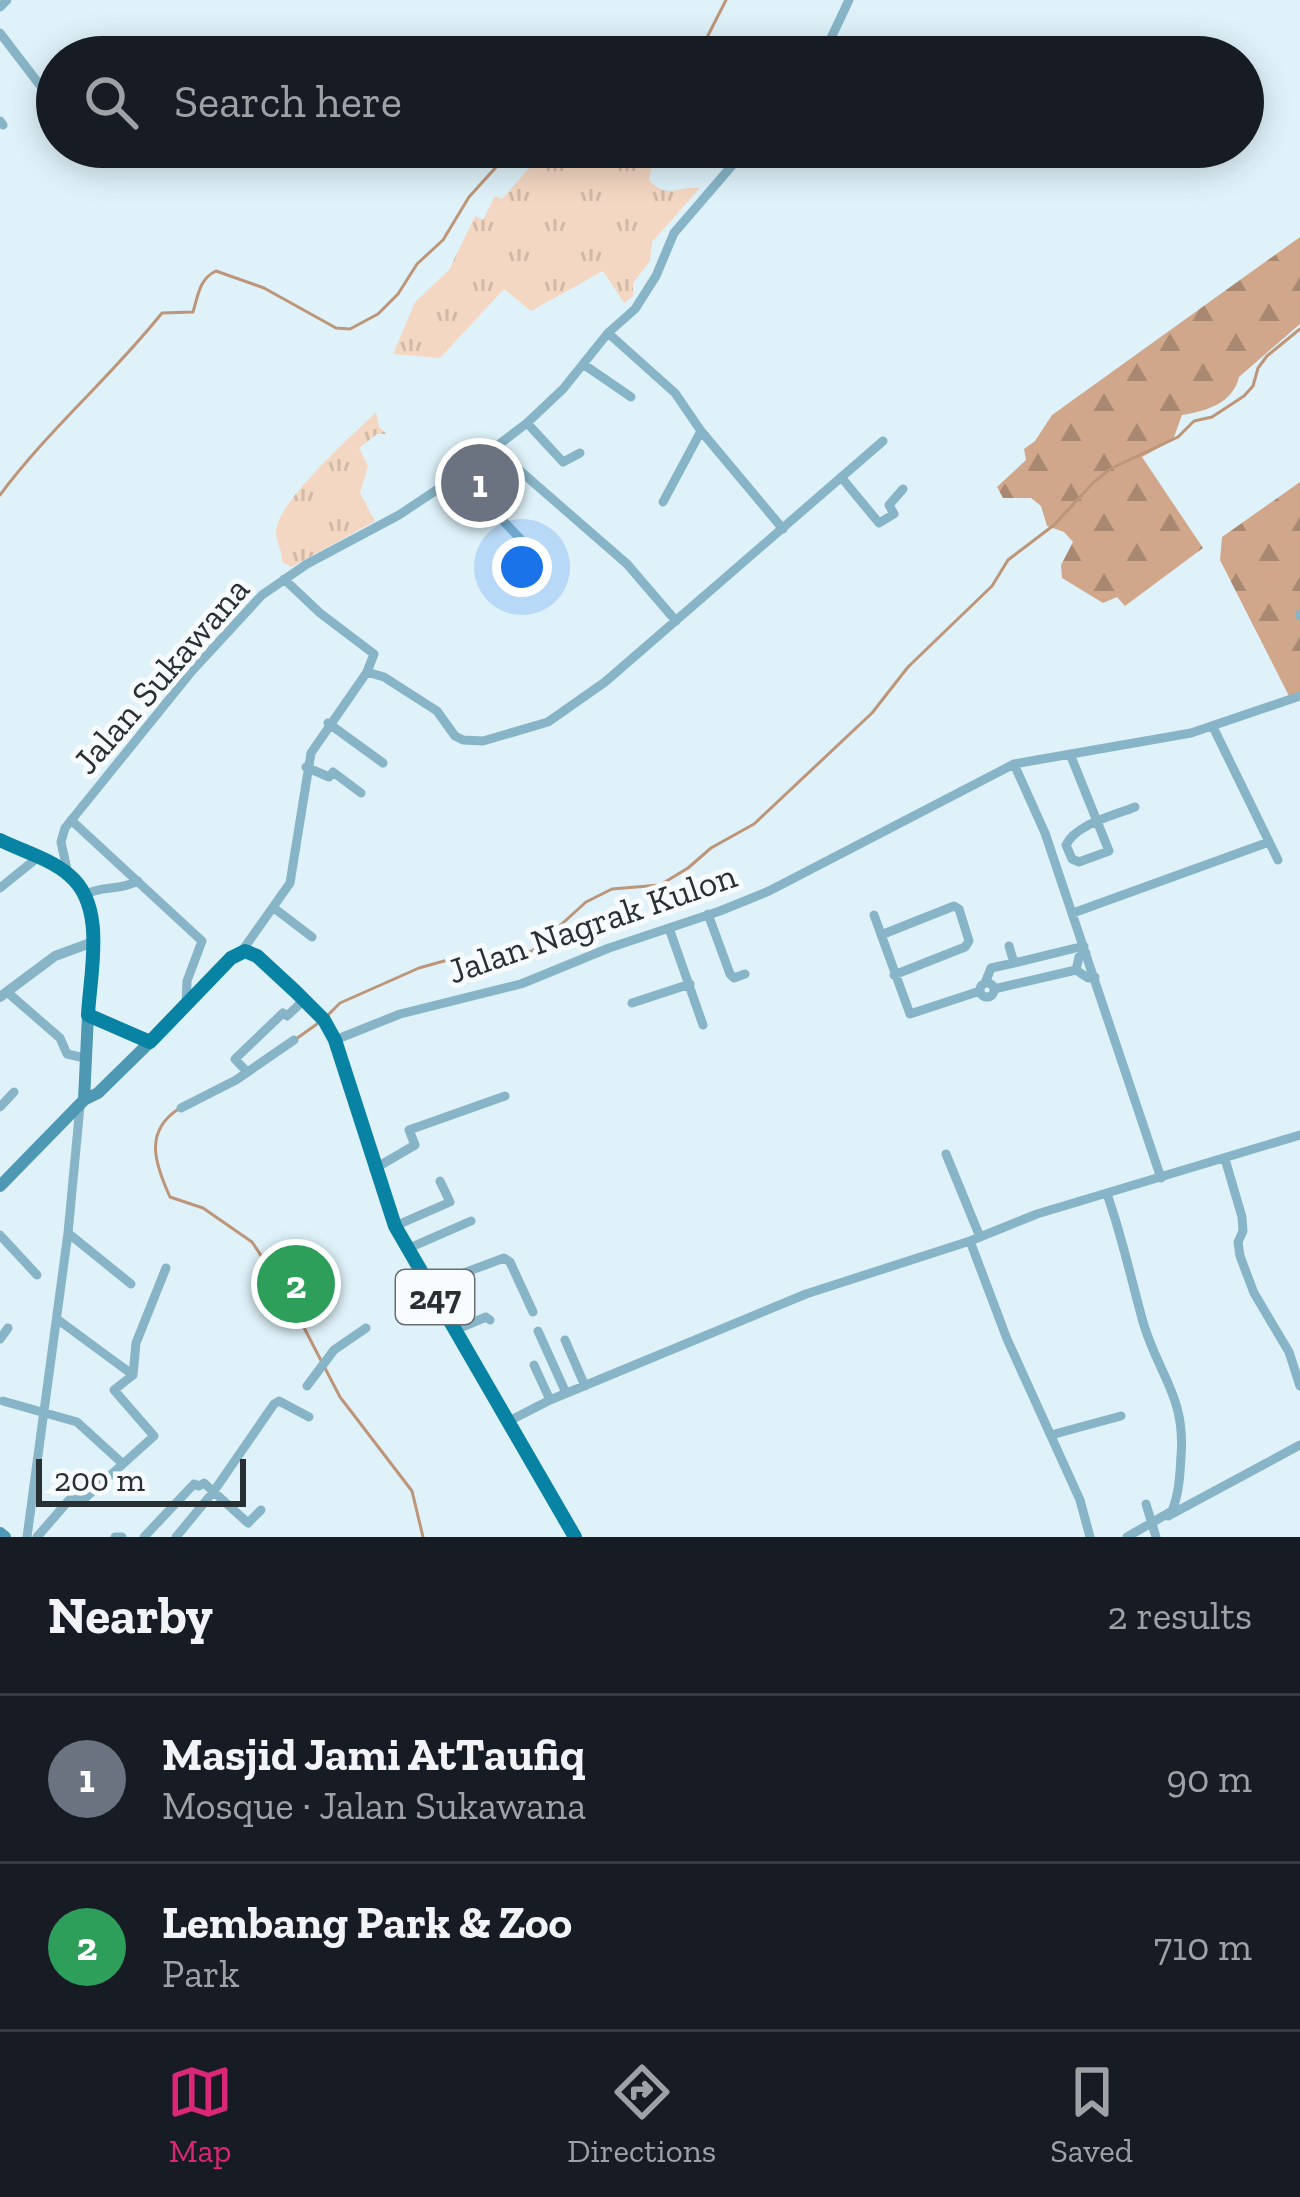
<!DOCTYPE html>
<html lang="en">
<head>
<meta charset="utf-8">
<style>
	body { margin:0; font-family:"Zilla Slab",serif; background:#20242c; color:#f1f3f6 }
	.scale { position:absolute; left:36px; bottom:30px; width:210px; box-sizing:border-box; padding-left:12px; border:6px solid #293033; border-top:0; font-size:33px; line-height:42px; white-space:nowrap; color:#293033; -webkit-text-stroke:9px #f9fcfe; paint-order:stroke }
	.you { position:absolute; left:522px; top:567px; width:42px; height:42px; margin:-30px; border:9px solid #fff; border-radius:50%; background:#1a73e8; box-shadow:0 0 0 18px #1a73e833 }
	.badge { display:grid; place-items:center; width:78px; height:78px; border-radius:50%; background:#db2777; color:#fff; font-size:39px; font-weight:700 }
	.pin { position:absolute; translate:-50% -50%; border:6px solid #fff; box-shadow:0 3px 12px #0006 }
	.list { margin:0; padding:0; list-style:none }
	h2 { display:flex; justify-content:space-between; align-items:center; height:156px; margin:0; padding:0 48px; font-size:51px }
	h2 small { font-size:39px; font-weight:400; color:#9ea1a6 }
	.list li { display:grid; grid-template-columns:78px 1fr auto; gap:36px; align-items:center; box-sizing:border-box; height:168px; padding:0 48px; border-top:3px solid #363941 }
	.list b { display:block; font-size:45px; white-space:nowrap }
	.list p { margin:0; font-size:39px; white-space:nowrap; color:#9ea1a6 }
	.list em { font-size:39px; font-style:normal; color:#9ea1a6 }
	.icon { flex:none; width:66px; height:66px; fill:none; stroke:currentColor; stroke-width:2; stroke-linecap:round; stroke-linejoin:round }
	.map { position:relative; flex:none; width:1300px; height:1537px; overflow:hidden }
	.search { position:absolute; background:#171b24; box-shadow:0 6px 30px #0003; left:36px; right:36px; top:36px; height:132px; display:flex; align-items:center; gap:30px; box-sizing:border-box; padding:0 42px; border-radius:66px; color:#9ea1a6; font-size:45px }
	.sheet { height:492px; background:#171b24 }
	nav { display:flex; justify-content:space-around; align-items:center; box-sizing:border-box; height:168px; border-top:3px solid #363941; background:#171b24; font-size:33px; color:#9ea1a6 }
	nav a { display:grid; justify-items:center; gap:6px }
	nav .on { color:#db2777 }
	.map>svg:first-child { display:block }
	.grass { fill:url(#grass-tufts) }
	.forest { fill:url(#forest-firs) }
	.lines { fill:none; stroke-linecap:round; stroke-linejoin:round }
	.stream { stroke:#bd9578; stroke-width:3 }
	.minor { stroke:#87b5c7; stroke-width:9 }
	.tertiary { stroke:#87b5c7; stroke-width:10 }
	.secondary { stroke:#4e98b3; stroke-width:12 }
	.primary { stroke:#0883a3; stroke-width:14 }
	.labels { text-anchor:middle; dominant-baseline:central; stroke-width:10; stroke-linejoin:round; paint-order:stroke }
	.shield { fill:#f9fcfe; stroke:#676d70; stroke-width:3 }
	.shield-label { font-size:33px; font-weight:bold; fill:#293033 }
	.street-label { font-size:36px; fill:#293033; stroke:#f9fcfe }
</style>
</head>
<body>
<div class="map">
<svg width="1300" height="1537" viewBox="0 0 1300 1537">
	<defs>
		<pattern id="grass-tufts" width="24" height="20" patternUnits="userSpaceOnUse" patternTransform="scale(3)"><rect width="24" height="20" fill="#f4d7c2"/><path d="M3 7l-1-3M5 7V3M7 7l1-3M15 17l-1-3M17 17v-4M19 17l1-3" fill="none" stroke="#d1b9a7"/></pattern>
		<pattern id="forest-firs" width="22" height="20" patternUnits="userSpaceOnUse" patternTransform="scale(3)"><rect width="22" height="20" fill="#d0a78a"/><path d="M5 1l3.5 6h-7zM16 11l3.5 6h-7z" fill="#a98871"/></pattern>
	</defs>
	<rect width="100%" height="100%" fill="#dff2fa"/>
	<path class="grass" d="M548 147H659L657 151 662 159 652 165 649 180C667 200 677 186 700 188L652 242 650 261 633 283V296L624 303 603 271 531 311 504 289 440 358 393 354 415 302 449 270 475 216 483 220 495 196 502 199Z
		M376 412 379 427 387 434H377L359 448 368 466 360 493 375 521 292 567 282 562C283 548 273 540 277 526 284 496 353 435 376 412Z"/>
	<path class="forest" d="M1300 237V324L1239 377C1233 403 1207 411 1182 415L1173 440 1142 457 1203 548 1125 606 1117 597 1103 603 1062 578 1061 565 1073 542 1064 532 1047 526 1041 506 1031 498H1003L997 487 1026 460 1024 449 1035 441 1052 415Z
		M1300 482V694L1289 696 1220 560 1222 537Z"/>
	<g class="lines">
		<path class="stream" d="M697 57 726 0
			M0 495C50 428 110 378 162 313L193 312C198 296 199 279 216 271L264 288 336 328 350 329 378 314 398 294 417 264 443 240 469 197 498 165 524 147
			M327 1016 340 1003 419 968 444 961 515 956 532 951 586 902 612 889 660 885 688 868 711 848 754 824 872 713 908 667 992 586 1008 560 1054 525 1093 483 1110 469 1178 437 1194 421 1212 417 1244 396 1253 386 1258 368 1267 356 1300 329
			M296 1039 317 1024
			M180 1108C143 1131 155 1164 170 1197L203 1208 252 1242 286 1293 340 1397 412 1491 423 1537"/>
		<path class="minor" d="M0 7 7 0
			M0 33 49 97
			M822 57 849 0
			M0 121 3 125
			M608 333 675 393 701 431 783 529
			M583 364 631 397
			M527 423 563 462 580 453
			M495 449 627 564 676 621
			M459 475 533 552
			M841 477 879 523 894 514 889 505 903 489
			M663 502 701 431
			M1300 614V616
			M367 672 384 677 437 711 455 736 463 740 483 741 548 722 605 682 883 441
			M328 723 383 763
			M1213 727 1278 860
			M1070 754 1109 851 1079 862 1072 859 1066 845C1076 824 1113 816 1135 807
			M1014 764 1045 833 1161 1178
			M306 767 329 777 333 772 361 793
			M71 820 202 941 187 981 186 1005
			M68 874 61 842 65 828 192 671 262 595 307 564 399 515 459 475 527 423 563 389 608 333 635 309 656 276 674 233 748 147
			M0 888 37 858
			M84 895C102 885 119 891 138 881
			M274 908 312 937
			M1073 913 1269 842
			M708 914 730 974 734 978 745 974
			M874 915 910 1014 980 991
			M669 928 703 1025
			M881 935 954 906 959 909 969 941 965 947 894 975
			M1009 946 1014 963 1084 946
			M242 951 290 883 311 753 367 672 374 654 320 613 284 579
			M1086 953 1079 957 1076 970 1088 978 1095 977
			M985 983 991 968 1014 963
			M980 990a7 7 0 1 1 14 0a7 7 0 1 1-14 0Z
			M994 989 1076 970
			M7 992 60 1038 67 1054 85 1058
			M632 1003 690 984
			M335 1040 400 1014 521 984 609 948 720 911 769 891 1014 764 1191 733 1300 696
			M247 1072 235 1059 283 1013 287 1016 304 1000
			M0 1107 14 1092
			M181 1108 236 1080 294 1040
			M946 1154 980 1237
			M1225 1159 1242 1217 1243 1231 1238 1242 1240 1256 1254 1293 1289 1352 1300 1386
			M374 1169 415 1145 409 1130 505 1096
			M1107 1194C1122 1236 1131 1279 1143 1322 1158 1374 1186 1397 1181 1456 1180 1475 1179 1494 1172 1511L1127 1537
			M395 1226 450 1202 440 1181
			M68 1233 131 1284
			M0 1235 37 1275
			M970 1241 1007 1339 1080 1500 1090 1537
			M407 1249 471 1221
			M429 1286 504 1258 510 1262 533 1312
			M57 1319 133 1375
			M455 1330 486 1317 490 1320
			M538 1331 566 1393
			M0 1339 8 1328
			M565 1340 585 1386
			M534 1365 550 1400
			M307 1386 334 1350 366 1328
			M3 1401 77 1422 122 1463
			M507 1422 550 1400 806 1294 970 1241 1037 1214 1300 1135
			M1051 1435 1121 1416
			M1146 1504 1156 1537
			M1168 1516 1300 1445
			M27 1537 68 1233 80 1106
			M37 1537 70 1499 83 1500 154 1436 114 1390 133 1375 136 1343 166 1268
			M115 1537H122
			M144 1537 194 1484 199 1486 204 1483 248 1523 261 1510
			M176 1537 214 1491 274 1404 279 1401 309 1417"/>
		<path class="tertiary" d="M0 997 55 956 93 942"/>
		<path class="secondary" d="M84 1100 88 1015
			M0 1186 84 1100 98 1093 150 1042
			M0 1533 5 1537"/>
		<path class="primary" d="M0 840C22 851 51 859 69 875 107 906 90 973 88 1015L150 1042 231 958 245 951 257 956 296 992 324 1020 335 1040 395 1226 575 1537"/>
	</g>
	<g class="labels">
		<rect class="shield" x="396" y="1270" width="78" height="54" rx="9"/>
		<g class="shield-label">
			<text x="435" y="1297">247</text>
		</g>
		<g class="street-label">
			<text transform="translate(161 675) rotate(-49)">Jalan Sukawana</text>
			<text transform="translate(592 923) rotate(-19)">Jalan Nagrak Kulon</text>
		</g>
	</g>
</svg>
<div class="scale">200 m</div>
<div class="you"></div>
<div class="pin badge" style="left:480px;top:483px;background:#6b7280">1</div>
<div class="pin badge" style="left:296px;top:1284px;background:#2e9e5b">2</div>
<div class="search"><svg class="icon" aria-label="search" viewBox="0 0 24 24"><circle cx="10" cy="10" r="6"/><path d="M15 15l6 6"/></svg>Search here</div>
</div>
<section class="sheet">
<h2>Nearby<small>2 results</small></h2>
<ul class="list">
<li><span class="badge" style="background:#6b7280">1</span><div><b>Masjid Jami AtTaufiq</b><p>Mosque · Jalan Sukawana</p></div><em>90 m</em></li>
<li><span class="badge" style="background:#2e9e5b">2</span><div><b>Lembang Park &amp; Zoo</b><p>Park</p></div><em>710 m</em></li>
</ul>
</section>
<nav>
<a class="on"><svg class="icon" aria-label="map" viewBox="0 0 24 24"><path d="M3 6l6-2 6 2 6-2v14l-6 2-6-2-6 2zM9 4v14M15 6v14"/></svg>Map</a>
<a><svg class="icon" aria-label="directions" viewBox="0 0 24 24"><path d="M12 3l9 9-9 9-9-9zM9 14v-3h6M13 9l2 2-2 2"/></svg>Directions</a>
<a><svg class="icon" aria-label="saved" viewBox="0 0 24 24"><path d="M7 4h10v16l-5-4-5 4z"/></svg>Saved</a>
</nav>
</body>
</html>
